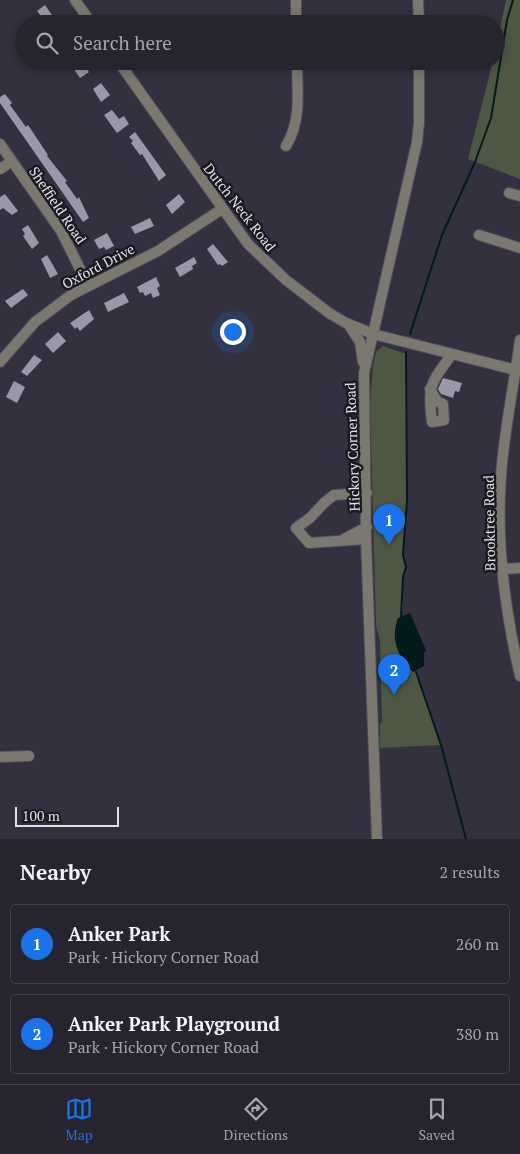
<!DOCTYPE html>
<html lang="en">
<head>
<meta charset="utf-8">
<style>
	body { margin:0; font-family:"PT Serif",serif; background:#32303b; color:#f1f3f6 }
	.scale { position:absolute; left:15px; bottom:12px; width:104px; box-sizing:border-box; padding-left:5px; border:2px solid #e2e1eb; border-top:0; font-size:14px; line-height:18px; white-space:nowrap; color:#e2e1eb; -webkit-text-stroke:4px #1b1920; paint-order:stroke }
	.you { position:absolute; left:232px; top:331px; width:18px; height:18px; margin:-12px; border:4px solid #fff; border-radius:50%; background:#1a73e8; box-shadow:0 0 0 8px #1a73e833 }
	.badge { display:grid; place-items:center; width:32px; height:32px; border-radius:50%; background:#1a73e8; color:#fff; font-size:16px; font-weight:700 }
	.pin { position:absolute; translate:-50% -41px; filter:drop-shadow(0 1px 2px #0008) }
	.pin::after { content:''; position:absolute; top:26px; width:18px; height:15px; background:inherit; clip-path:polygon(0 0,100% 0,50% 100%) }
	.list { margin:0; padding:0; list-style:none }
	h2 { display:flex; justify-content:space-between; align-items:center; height:65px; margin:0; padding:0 20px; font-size:21px }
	h2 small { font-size:16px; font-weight:400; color:#a4a4aa }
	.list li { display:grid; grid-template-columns:32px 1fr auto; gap:15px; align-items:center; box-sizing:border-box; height:80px; margin:0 10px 10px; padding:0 10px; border:1px solid #42414b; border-radius:5px }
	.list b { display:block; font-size:19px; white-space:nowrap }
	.list p { margin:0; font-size:16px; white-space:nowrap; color:#a4a4aa }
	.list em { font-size:16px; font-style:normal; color:#a4a4aa }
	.icon { flex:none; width:28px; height:28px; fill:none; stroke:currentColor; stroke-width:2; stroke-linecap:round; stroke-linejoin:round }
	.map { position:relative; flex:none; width:520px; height:839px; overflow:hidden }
	.search { position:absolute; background:#26242f; box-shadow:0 2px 12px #0003; left:15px; right:15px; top:15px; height:55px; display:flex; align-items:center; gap:12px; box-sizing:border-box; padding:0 18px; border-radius:28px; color:#a4a4aa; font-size:19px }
	.sheet { height:245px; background:#26242f }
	nav { display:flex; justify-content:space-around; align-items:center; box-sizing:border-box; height:70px; border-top:1px solid #42414b; background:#26242f; font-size:14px; color:#a4a4aa }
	nav a { display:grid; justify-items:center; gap:2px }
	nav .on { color:#1a73e8 }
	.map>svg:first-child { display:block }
	.green { fill:#4d5743 }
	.water { fill:#031a1b }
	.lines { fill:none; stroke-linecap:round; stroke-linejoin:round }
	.stream { stroke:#031a1b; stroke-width:2 }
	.building { fill:#9b97aa }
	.minor-casing { stroke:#4f4c5b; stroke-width:12 }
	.minor { stroke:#7b7870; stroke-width:10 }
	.labels { text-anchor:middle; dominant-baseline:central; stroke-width:5; stroke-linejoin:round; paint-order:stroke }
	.street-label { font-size:14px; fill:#e2e1eb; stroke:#1b1920 }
</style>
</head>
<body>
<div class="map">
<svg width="520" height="839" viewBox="0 0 520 839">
	<rect width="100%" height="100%" fill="#33303f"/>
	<path class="green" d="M506 0H520V179L468 159 493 61H496V46Z
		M383 346 406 354 407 500 403 555 406 567 403 577V607L399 626 441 745 380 748V724L382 722 380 640 376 626 370 403 373 365 376 352Z"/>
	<path class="water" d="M410 613 426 650 424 653V666L413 672C398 657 390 639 398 618Z"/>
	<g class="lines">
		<path class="stream" d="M410 334 442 235 475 162 491 118 507 20 513 0
			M401 617 403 577 406 567 403 555 407 500 406 352
			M415 669 441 745 466 839"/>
	</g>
	<path class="building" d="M45 5 54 18 47 24 37 11Z
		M77 61H93L85 67 89 72 80 78 71 65Z
		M101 83 110 95 101 102 93 89Z
		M5 94 12 103 10 105 26 127 28 125 48 155 47 156 67 181 65 182 77 199 79 197 89 218 83 222 0 103V97Z
		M112 110 119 119 124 116 129 124 117 133 104 115Z
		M135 132 166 175 159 181 142 154 140 155 131 143 133 141 129 137Z
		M5 194 18 211 12 215 3 208 0 210V197Z
		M179 194 185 202 172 214 166 205Z
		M150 218 154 226 135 234 131 227Z
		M28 225 39 243 32 249 23 236 25 234 22 229Z
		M107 233 114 246 106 250 104 247 99 249 94 240Z
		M213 244 228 262 222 266 220 264 218 265 207 249Z
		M47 255 58 274 50 278 41 259Z
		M194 257 197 263 192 266 193 269 180 277 175 268Z
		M156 277 160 286 157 288 160 295 153 298 151 293 145 296 143 292 140 293 137 287Z
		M23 289 28 295 11 308 5 301Z
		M124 293 129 302 108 312 104 303Z
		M89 310 94 319 80 331 77 327 75 329 70 323Z
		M58 332 66 341 53 353 45 344Z
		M34 355 42 360 27 376 21 372Z
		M443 378 462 383 459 392 455 391 453 398 441 394 438 389Z
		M14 381 25 387 17 403 6 397Z"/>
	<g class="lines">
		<defs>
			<path id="minor" d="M75 0 92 24
				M296 0V24
				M418 0 419 24
				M118 61 248 244 286 280 329 313 346 323 373 334 520 371
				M0 144 61 231 88 285
				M286 146C302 120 297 91 297 61
				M0 169 12 161
				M509 193 520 196
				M479 235 520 248
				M349 325 360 342 363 362
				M520 340C514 386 504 430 501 476 496 542 505 611 520 676
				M0 362 35 322 71 295 158 251 222 209
				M430 389 437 401 443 404 444 420 432 422C427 385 431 383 452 354
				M344 539 367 527
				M366 539 309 543 296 528 310 518 325 502 334 495 367 493
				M503 569 520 568
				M0 757 29 756
				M377 839 366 539 364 373 417 142 419 123V61"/>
		</defs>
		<use href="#minor" class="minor-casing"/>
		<use href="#minor" class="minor"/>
	</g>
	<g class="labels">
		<g class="street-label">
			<text transform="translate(58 205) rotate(56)">Sheffield Road</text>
			<text transform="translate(240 207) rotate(52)">Dutch Neck Road</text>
			<text transform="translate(98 266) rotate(-28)">Oxford Drive</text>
			<text transform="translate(352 447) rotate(-92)">Hickory Corner Road</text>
			<text transform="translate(489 523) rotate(-91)">Brooktree Road</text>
		</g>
	</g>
</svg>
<div class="scale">100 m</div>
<div class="you"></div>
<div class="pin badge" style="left:389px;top:545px">1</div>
<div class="pin badge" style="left:394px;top:695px">2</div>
<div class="search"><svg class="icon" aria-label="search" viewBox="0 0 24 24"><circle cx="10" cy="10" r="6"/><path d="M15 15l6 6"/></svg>Search here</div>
</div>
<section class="sheet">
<h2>Nearby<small>2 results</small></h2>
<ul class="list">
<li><span class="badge">1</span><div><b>Anker Park</b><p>Park · Hickory Corner Road</p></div><em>260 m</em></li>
<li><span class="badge">2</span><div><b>Anker Park Playground</b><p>Park · Hickory Corner Road</p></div><em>380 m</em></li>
</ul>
</section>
<nav>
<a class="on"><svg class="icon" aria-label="map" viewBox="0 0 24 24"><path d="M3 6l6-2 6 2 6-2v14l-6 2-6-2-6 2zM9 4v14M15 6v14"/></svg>Map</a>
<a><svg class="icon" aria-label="directions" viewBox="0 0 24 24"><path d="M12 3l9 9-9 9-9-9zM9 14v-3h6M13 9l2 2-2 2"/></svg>Directions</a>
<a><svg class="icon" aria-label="saved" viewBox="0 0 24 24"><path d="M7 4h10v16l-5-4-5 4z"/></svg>Saved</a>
</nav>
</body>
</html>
